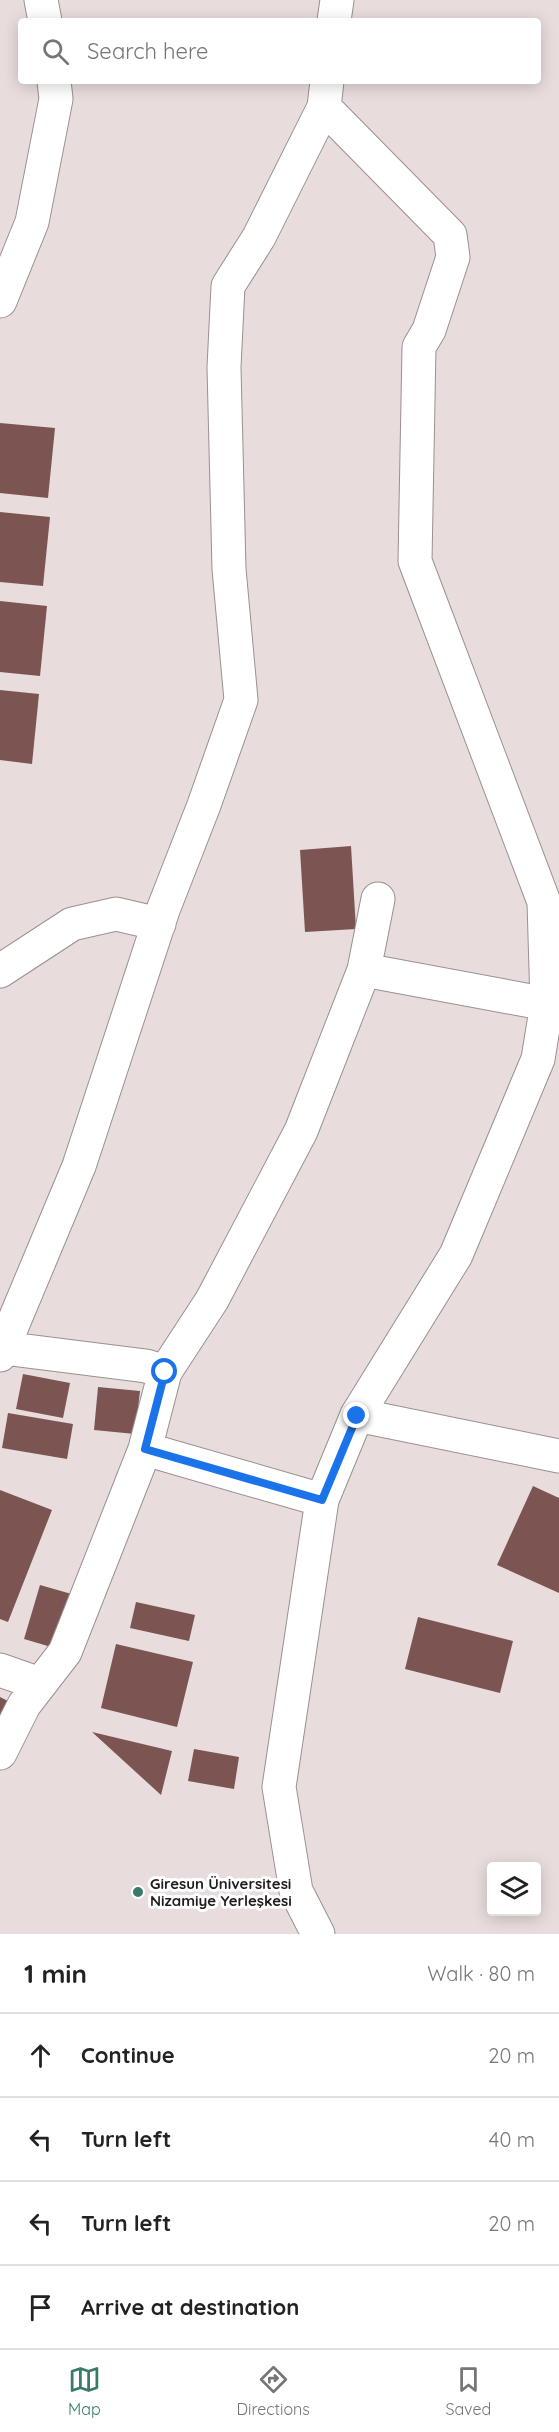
<!DOCTYPE html>
<html lang="en">
<head>
<meta charset="utf-8">
<style>
	body { margin:0; font-family:Quicksand,sans-serif; background:#f2f2f2; color:#222 }
	.controls { position:absolute; right:18px; bottom:18px; display:grid; overflow:hidden; border-radius:6px; box-shadow:0 3px 15px #0003 }
	.controls button { width:54px; height:54px; display:grid; place-items:center; padding:0; border:0; border-bottom:2px solid #e0e0e0; background:#fff; color:#222; font:30px sans-serif }
	.stop { position:absolute; width:18px; height:18px; margin:-14px; border:4px solid #1a73e8; border-radius:50%; background:#fff }
	.stop.end { background:#1a73e8; border-color:#fff; box-shadow:0 2px 6px #0008 }
	.list { margin:0; padding:0; list-style:none }
	h2 { display:flex; justify-content:space-between; align-items:center; height:78px; margin:0; padding:0 24px; font-size:26px }
	h2 small { font-size:20px; font-weight:400; color:#767676 }
	.list li { display:grid; grid-template-columns:39px 1fr auto; gap:18px; align-items:center; box-sizing:border-box; height:84px; padding:0 24px; border-top:2px solid #e0e0e0 }
	.list b { display:block; font-size:22px; white-space:nowrap }
	.list em { font-size:20px; font-style:normal; color:#767676 }
	.icon { flex:none; width:33px; height:33px; fill:none; stroke:currentColor; stroke-width:2; stroke-linecap:round; stroke-linejoin:round }
	.map { position:relative; flex:none; width:559px; height:1934px; overflow:hidden }
	.search { position:absolute; background:#fff; box-shadow:0 3px 15px #0003; left:18px; right:18px; top:18px; height:66px; display:flex; align-items:center; gap:15px; box-sizing:border-box; padding:0 21px; border-radius:6px; color:#767676; font-size:22px }
	.sheet { height:414px; background:#fff }
	nav { display:flex; justify-content:space-around; align-items:center; box-sizing:border-box; height:84px; border-top:2px solid #e0e0e0; background:#fff; font-size:16px; color:#767676 }
	nav a { display:grid; justify-items:center; gap:3px }
	nav .on { color:#397b6a }
	.map>svg:first-child { display:block }
	.building { fill:#7c5552 }
	.lines { fill:none; stroke-linecap:round; stroke-linejoin:round }
	.minor-casing { stroke:#9a908f; stroke-width:35 }
	.minor { stroke:#fff; stroke-width:33 }
	.route { stroke:#1a73e8; stroke-width:8 }
	.poi-dot { fill:#397b6a; stroke:#fff; stroke-width:2 }
	.labels { text-anchor:middle; dominant-baseline:central; stroke-width:6; stroke-linejoin:round; paint-order:stroke }
	.poi-label { font-size:15px; font-weight:bold; fill:#211d1c; stroke:#fff; text-anchor:start }
</style>
</head>
<body>
<div class="map">
<svg width="559" height="1934" viewBox="0 0 559 1934">
	<rect width="100%" height="100%" fill="#e8dddc"/>
	<path class="building" d="M0 423 55 428 48 498 0 493Z
		M0 512 50 517 43 586 0 582Z
		M0 601 47 606 40 676 0 672Z
		M0 690 39 694 32 764 0 760Z
		M351 846 356 929 305 932 300 850Z
		M23 1374 70 1383 63 1418 16 1409Z
		M98 1387 140 1391 135 1434 94 1430Z
		M8 1413 73 1424 67 1459 2 1448Z
		M533 1486 559 1498V1593L497 1565Z
		M0 1490 52 1510 8 1622 0 1619Z
		M40 1585 75 1595 58 1649 24 1639Z
		M136 1602 195 1615 189 1641 130 1628Z
		M418 1617 513 1641 500 1693 405 1669Z
		M116 1644 193 1662 177 1727 101 1708Z
		M0 1697 18 1706 0 1740Z
		M92 1732 172 1751 161 1795Z
		M194 1749 239 1757 234 1789 188 1781Z"/>
	<g class="lines">
		<defs>
			<path id="minor" d="M41 0 45 21
				M334 21 337 0
				M0 301 32 222 56 99 54 81
				M364 970 547 1004
				M0 971 72 924 116 914 159 924
				M3 1348 146 1366 165 1372
				M0 1355 79 1166 163 910 204 805 241 700 229 569 224 367 228 286 259 237 324 107 327 81
				M357 1415 559 1456
				M145 1449 322 1500 279 1787 296 1891 318 1934
				M322 1500 357 1415 456 1255 538 1059 547 1004 544 902 415 561 419 347 429 330 453 257 450 235 324 107
				M0 1670 40 1684
				M0 1753 24 1705 65 1652 145 1449 165 1372 212 1300 301 1131 364 970 378 899"/>
		</defs>
		<use href="#minor" class="minor-casing"/>
		<use href="#minor" class="minor"/>
	</g>
	<g class="lines">
		<path class="route" d="M165 1372 145 1449 322 1500 357 1416"/>
	</g>
	<circle class="poi-dot" cx="138" cy="1892" r="6"/>
	<g class="labels">
		<g class="poi-label">
			<text x="150" y="1883">Giresun Üniversitesi<tspan x="150" dy="17">Nizamiye Yerleşkesi</tspan></text>
		</g>
	</g>
</svg>
<div class="controls">
<button><svg class="icon" aria-label="layers" viewBox="0 0 24 24"><path d="M12 4l9 5-9 5-9-5zM3 14l9 5 9-5"/></svg></button>
</div>
<div class="stop" style="left:165px;top:1372px"></div>
<div class="stop end" style="left:357px;top:1416px"></div>
<div class="search"><svg class="icon" aria-label="search" viewBox="0 0 24 24"><circle cx="10" cy="10" r="6"/><path d="M15 15l6 6"/></svg>Search here</div>
</div>
<section class="sheet">
<h2>1 min<small>Walk · 80 m</small></h2>
<ul class="list">
<li><svg class="icon" aria-label="ahead" viewBox="0 0 24 24"><path d="M12 20V5M6 11l6-6 6 6"/></svg><div><b>Continue</b></div><em>20 m</em></li>
<li><svg class="icon" aria-label="left" viewBox="0 0 24 24"><path d="M17 20v-9H6M10 6l-5 5 5 5"/></svg><div><b>Turn left</b></div><em>40 m</em></li>
<li><svg class="icon" aria-label="left" viewBox="0 0 24 24"><path d="M17 20v-9H6M10 6l-5 5 5 5"/></svg><div><b>Turn left</b></div><em>20 m</em></li>
<li><svg class="icon" aria-label="arrive" viewBox="0 0 24 24"><path d="M6 21V4h12l-3 4 3 4H6"/></svg><div><b>Arrive at destination</b></div></li>
</ul>
</section>
<nav>
<a class="on"><svg class="icon" aria-label="map" viewBox="0 0 24 24"><path d="M3 6l6-2 6 2 6-2v14l-6 2-6-2-6 2zM9 4v14M15 6v14"/></svg>Map</a>
<a><svg class="icon" aria-label="directions" viewBox="0 0 24 24"><path d="M12 3l9 9-9 9-9-9zM9 14v-3h6M13 9l2 2-2 2"/></svg>Directions</a>
<a><svg class="icon" aria-label="saved" viewBox="0 0 24 24"><path d="M7 4h10v16l-5-4-5 4z"/></svg>Saved</a>
</nav>
</body>
</html>
